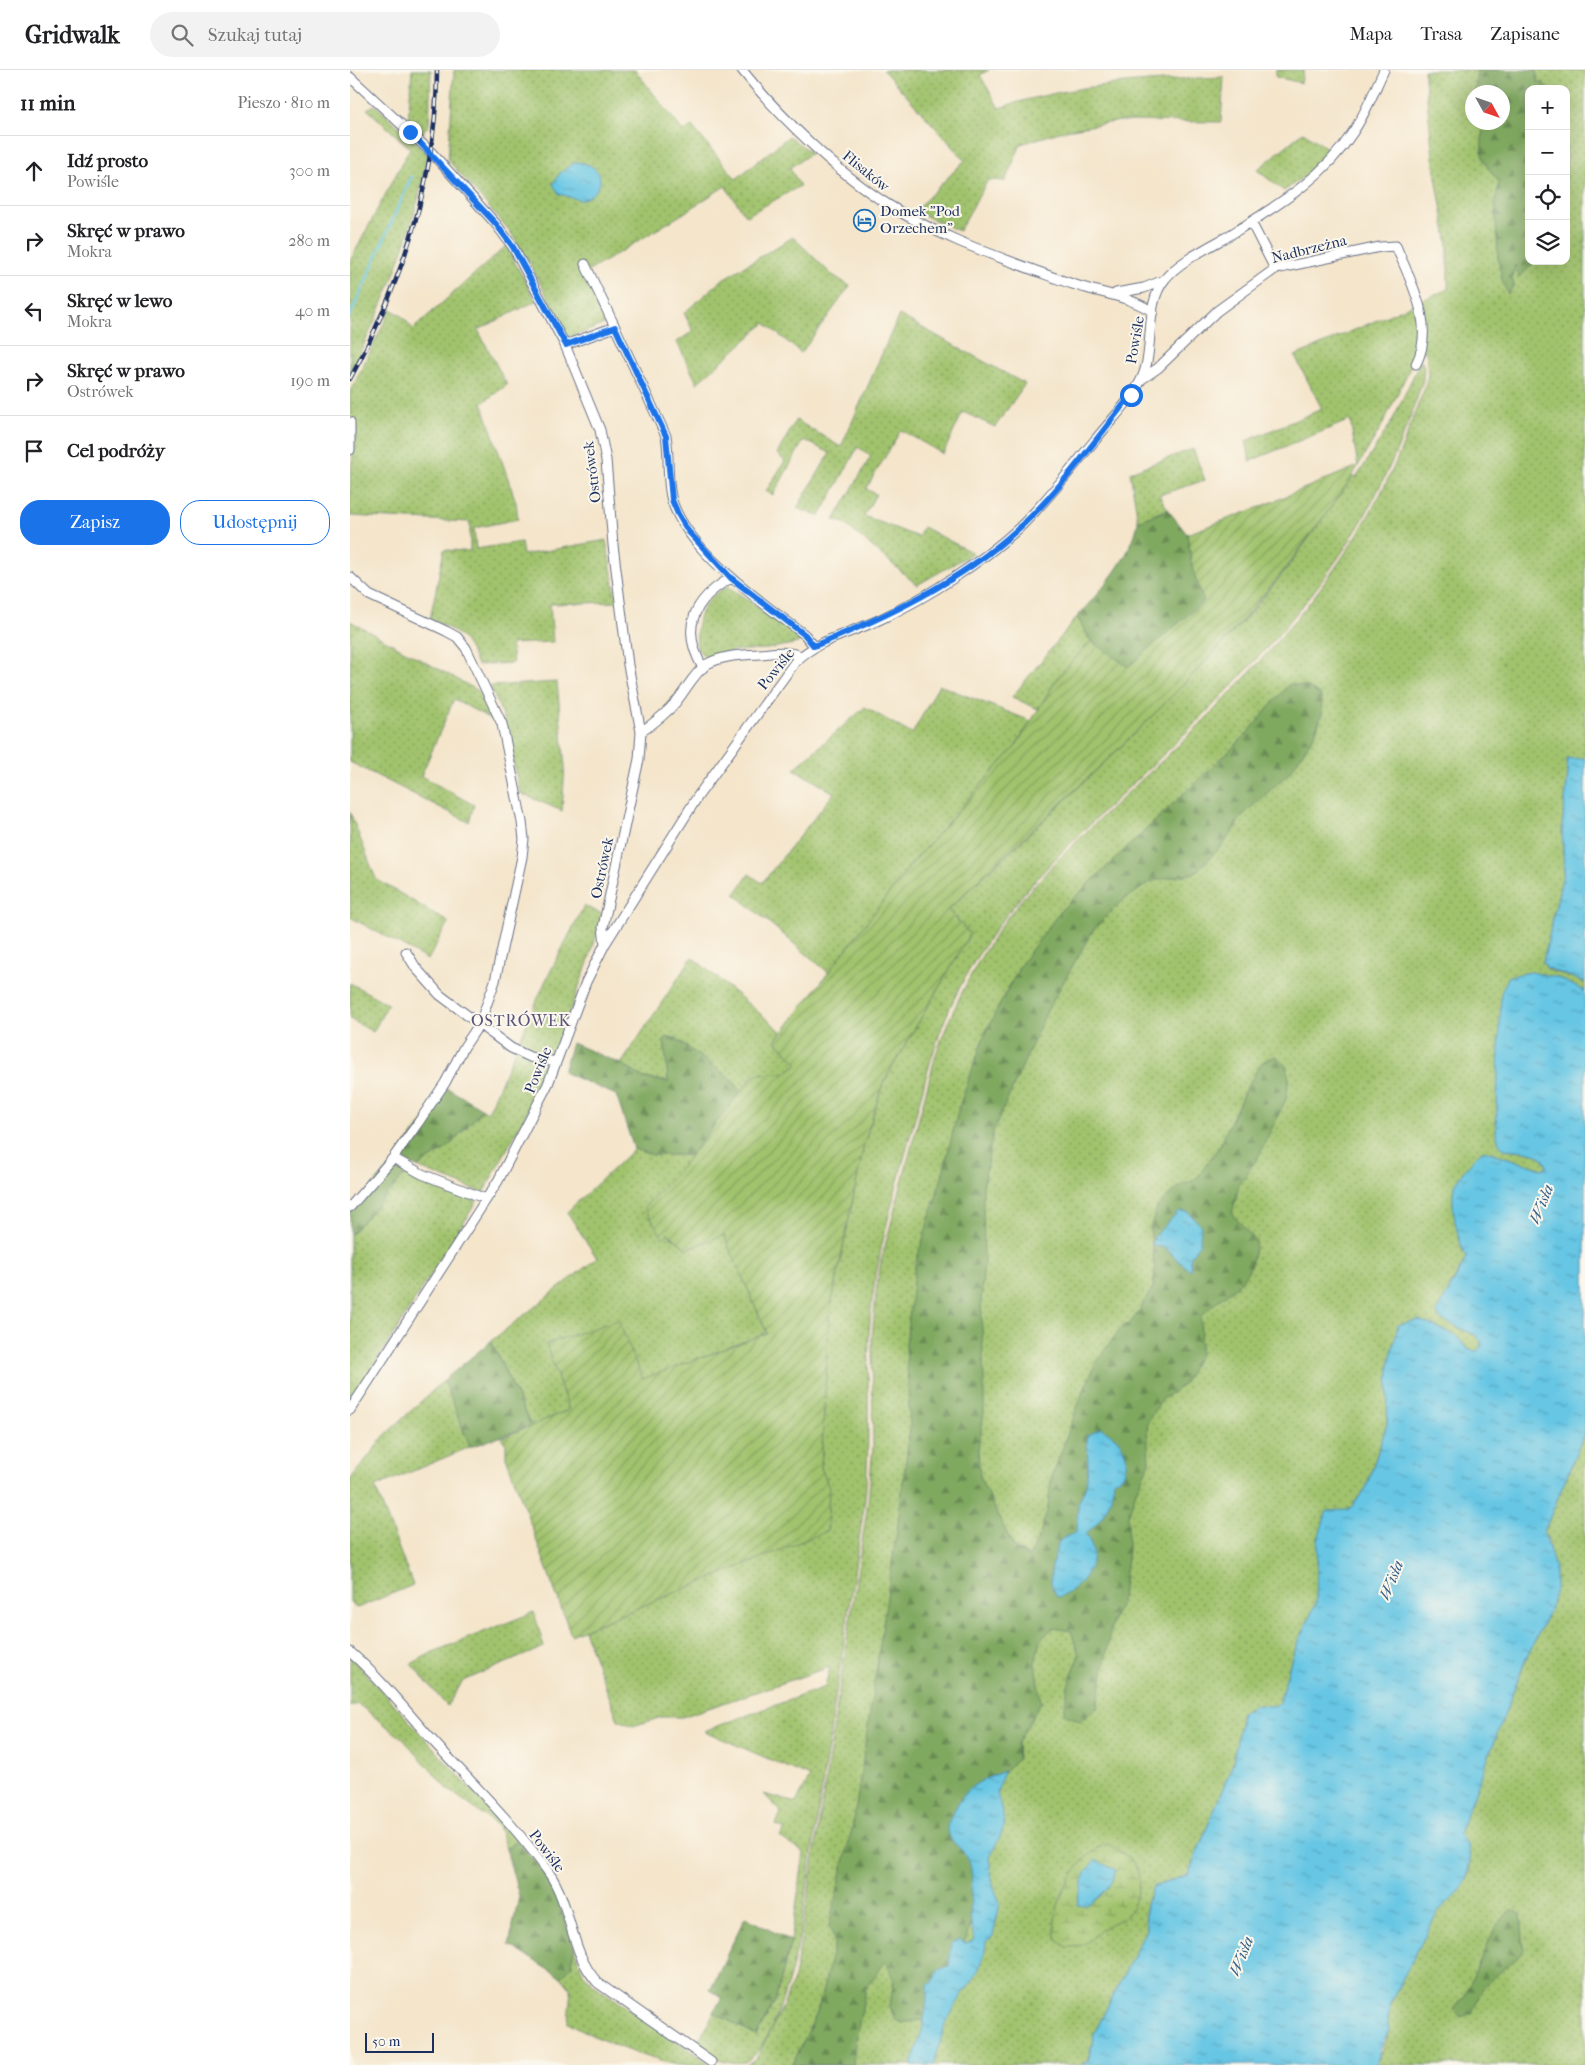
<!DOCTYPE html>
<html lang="pl">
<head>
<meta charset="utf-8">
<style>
	body { margin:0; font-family:"IM FELL French Canon",serif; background:#f2f2f2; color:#202124 }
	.controls { position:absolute; right:15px; top:15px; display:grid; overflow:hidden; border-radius:10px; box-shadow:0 5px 20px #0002 }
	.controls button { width:45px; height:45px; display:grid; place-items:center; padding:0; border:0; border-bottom:1px solid #e0e0e0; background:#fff; color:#202124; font:25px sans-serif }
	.compass { position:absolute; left:1115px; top:15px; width:45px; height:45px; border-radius:50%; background:#fff; box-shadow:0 5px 20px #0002; rotate:130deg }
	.scale { position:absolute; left:15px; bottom:12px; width:69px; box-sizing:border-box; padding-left:5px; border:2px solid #1b2f5e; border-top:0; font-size:14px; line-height:18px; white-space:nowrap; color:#1b2f5e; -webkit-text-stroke:4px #fbf7ec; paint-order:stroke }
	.stop { position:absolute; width:15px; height:15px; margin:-11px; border:4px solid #1a73e8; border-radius:50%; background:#fff }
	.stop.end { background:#1a73e8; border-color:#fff; box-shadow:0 1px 5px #0008 }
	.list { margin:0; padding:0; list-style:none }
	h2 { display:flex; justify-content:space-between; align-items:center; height:65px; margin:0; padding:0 20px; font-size:21px }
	h2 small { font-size:16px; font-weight:400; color:#757577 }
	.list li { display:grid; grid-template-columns:32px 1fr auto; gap:15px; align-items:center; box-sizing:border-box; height:70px; padding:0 20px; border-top:1px solid #e0e0e0 }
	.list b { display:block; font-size:19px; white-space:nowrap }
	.list p { margin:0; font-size:16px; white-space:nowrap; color:#757577 }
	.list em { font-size:16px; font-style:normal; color:#757577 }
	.actions { display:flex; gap:10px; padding:15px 20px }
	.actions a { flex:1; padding:11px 0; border:1px solid #1a73e8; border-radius:20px; text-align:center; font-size:18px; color:#1a73e8 }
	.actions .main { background:#1a73e8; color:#fff }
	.icon { flex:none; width:28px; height:28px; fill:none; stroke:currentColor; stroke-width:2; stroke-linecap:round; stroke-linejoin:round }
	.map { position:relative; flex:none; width:1235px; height:1995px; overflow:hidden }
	header { display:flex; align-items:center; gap:30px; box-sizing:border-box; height:70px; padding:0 25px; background:#fff; border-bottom:1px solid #e0e0e0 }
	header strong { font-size:24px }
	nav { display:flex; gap:28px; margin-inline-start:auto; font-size:18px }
	.search { width:350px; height:45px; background:#f2f2f2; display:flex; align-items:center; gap:12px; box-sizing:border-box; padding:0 18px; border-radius:28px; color:#757577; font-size:19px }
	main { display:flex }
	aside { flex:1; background:#fff }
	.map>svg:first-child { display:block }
	.grass { fill:url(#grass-dots); stroke:#5e7966; fill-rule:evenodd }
	.forest { fill:url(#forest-firs); stroke:#4e6c5f }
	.wetland { fill:url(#wetland-marsh); stroke:#5e7966 }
	.garden { fill:url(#garden-furrows); stroke:#5e7966 }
	.water { fill:url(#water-ripples); stroke:#407aa1 }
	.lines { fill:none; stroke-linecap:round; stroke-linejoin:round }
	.stream { stroke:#66c6e4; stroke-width:2.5 }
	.minor-casing { stroke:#676f84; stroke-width:11 }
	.minor { stroke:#fff; stroke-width:9 }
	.rail-casing { stroke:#1b2f5e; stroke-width:4.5 }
	.rail { stroke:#fbf7ec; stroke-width:2.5; stroke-dasharray:8; stroke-linecap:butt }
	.route { stroke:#1a73e8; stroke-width:6 }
	.labels { text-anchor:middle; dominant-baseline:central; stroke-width:4; stroke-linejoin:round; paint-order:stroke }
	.street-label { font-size:15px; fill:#1b2f5e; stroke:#fbf7ec }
	.poi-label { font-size:15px; fill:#1b2f5e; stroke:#fbf7ec; text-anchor:start }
	.neighbourhood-label { font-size:16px; letter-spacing:1px; fill:#5a557b; stroke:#fbf7ec }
	.water-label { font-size:16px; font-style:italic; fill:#325c86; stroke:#fbf7ec }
</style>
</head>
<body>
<header>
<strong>Gridwalk</strong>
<div class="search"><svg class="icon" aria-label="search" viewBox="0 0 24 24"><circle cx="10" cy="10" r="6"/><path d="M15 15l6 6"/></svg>Szukaj tutaj</div>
<nav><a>Mapa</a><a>Trasa</a><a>Zapisane</a></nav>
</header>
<main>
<aside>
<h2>11 min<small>Pieszo · 810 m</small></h2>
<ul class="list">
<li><svg class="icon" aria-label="ahead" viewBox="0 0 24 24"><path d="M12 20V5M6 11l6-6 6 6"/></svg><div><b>Idź prosto</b><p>Powiśle</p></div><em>300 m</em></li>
<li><svg class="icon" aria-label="right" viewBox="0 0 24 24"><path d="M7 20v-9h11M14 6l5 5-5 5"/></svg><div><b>Skręć w prawo</b><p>Mokra</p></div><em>280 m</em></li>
<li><svg class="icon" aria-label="left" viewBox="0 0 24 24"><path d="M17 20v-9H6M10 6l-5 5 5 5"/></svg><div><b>Skręć w lewo</b><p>Mokra</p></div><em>40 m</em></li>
<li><svg class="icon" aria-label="right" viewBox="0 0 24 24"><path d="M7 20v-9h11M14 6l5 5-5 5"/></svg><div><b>Skręć w prawo</b><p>Ostrówek</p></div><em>190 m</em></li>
<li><svg class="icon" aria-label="arrive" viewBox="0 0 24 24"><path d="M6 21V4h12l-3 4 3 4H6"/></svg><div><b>Cel podróży</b></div></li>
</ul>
<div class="actions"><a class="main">Zapisz</a><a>Udostępnij</a></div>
</aside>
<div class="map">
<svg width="1235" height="1995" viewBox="0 0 1235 1995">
	<defs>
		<pattern id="grass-dots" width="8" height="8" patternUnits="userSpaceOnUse" patternTransform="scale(1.25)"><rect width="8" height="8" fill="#a1c36d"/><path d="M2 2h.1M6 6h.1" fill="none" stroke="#829f5d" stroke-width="1.8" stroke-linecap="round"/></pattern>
		<pattern id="forest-firs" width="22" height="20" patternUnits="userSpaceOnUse" patternTransform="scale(1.25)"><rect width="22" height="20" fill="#80a960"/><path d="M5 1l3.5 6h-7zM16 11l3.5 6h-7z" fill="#688a52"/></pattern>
		<pattern id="wetland-marsh" width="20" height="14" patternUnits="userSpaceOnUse" patternTransform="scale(1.25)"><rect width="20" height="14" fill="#a1c36d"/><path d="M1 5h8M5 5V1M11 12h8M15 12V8" fill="none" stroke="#829f5d"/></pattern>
		<pattern id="garden-furrows" width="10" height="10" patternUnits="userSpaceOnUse" patternTransform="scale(1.25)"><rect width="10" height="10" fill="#a1c36d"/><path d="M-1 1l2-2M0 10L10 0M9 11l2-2" fill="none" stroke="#829f5d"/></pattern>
		<pattern id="water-ripples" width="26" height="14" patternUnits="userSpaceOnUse" patternTransform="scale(1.25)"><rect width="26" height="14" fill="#66c6e4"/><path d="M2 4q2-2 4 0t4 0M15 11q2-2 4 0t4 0" fill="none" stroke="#53a1bc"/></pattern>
	</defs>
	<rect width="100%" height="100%" fill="#fbf7ec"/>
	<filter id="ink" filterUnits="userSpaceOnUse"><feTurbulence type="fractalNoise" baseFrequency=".02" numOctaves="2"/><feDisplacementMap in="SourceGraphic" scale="10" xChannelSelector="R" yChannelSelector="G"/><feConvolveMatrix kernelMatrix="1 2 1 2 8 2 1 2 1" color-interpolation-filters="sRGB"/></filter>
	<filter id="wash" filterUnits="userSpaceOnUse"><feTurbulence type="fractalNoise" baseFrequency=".0096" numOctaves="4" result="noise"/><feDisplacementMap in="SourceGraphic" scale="20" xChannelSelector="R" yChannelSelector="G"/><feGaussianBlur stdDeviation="1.12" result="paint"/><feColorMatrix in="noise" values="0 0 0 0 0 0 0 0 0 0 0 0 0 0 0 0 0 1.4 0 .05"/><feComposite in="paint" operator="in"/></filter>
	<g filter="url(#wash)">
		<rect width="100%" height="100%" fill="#f4e5cb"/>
		<path class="grass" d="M62 0H81L79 56 74 59 71 68 55 53 58 50Z
			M104 0H285L333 61 342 56 386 109 439 66 461 83 440 98 450 116 396 146 375 116 334 143 234 204 257 253 219 268 178 190 159 160 98 90Z
			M533 0H639L630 5 649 38C721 14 798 10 874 7L871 52 770 51 716 60 671 74 655 111 638 110 609 161 565 141 615 90Z
			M926 0H954L951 13 926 7Z
			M1074 0H1235V689H1217L1218 704 1212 758 1214 800 1193 892 1197 899 1235 912V921L1206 907 1148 1014 1146 1062 1154 1079C1169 1081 1193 1079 1197 1097L1193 1099 1133 1080 1110 1176 1117 1188 1100 1216 1108 1258 1125 1265 1131 1271V1277L1127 1281 1119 1280 1105 1265 1069 1250 1039 1295 1037 1354 1016 1418 999 1440 968 1469 966 1533 942 1587 929 1633 923 1636 904 1635 892 1642 883 1693 838 1805 803 1817 796 1834V1860L744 1964 738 1991 731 1995H395L406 1989 434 1934 444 1907 451 1871 518 1432 523 1377 522 1268 526 1223 531 1191 586 984C607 925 638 867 679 821 743 749 820 689 885 618 944 556 1000 487 1038 409 1052 381 1062 349 1074 320L1078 305 1076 281 1067 283 1033 354 1008 396 1000 350 900 391 896 371 972 339 945 286 1098 219V175L1084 96ZM1179 19H1216V191H1179ZM1122 22H1152V52H1122Z
			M25 35 78 83C63 165 37 229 0 303V191L60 78 17 39Z
			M953 62 980 80 963 100 934 121 907 100Z
			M443 167 481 204 500 216 451 283 415 253 347 313 327 272 343 261 334 243 373 209Z
			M156 176 186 231 128 260 157 315 132 333 166 432 168 449 124 458 126 479 171 472 173 485 256 470 267 532 200 534 203 572 161 574 163 593 127 595C114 564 109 563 80 549L94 480 120 481V452L0 446V405L7 359 0 343V322L41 239 52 246 63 259Z
			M549 245 675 314 645 357 613 342 593 384 551 360 516 419 526 424 514 446 568 467 573 457 623 483 567 515 494 453 484 450 521 386 508 377 470 446 447 438 480 383 454 370 423 425 416 421 435 391 427 384 446 350 491 377Z
			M1071 290 1074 297 1073 310C1058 357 1038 404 1014 447 965 533 883 617 812 686 737 758 655 826 608 921 585 965 574 1016 561 1063 543 1131 522 1198 519 1267 517 1322 520 1376 515 1430L449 1870C443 1897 422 1981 395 1992 379 1995 358 1986 345 1977L364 1942 406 1966 425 1931 441 1871 454 1783 430 1767 435 1759 426 1755 431 1742 414 1724 446 1733 460 1707 354 1661 475 1617 480 1597 332 1647H312L283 1656 268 1650 234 1560 477 1460 479 1417 471 1399 479 1246 514 1074 533 1013 620 864 598 840C699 744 808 647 900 543 938 500 970 452 1003 406L1006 408 1041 353Z
			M843 379 855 410 809 425 818 439 788 451 780 402Z
			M378 516 451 567 448 573 417 579 382 581 359 588 354 586 347 579C345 549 350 531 378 516Z
			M727 547 741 571 709 606 688 639 662 627Z
			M0 551 136 625 148 653 104 629 71 706 124 735 119 752 0 692Z
			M207 612 215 696 212 741 170 723 153 646 140 616Z
			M589 615 681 651 665 677 563 792 479 903 385 824 399 804 412 813 484 723 444 699 515 637 562 664Z
			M0 742 26 809 98 852 78 890 0 847Z
			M234 836 253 844 237 895 192 1015 133 1123 67 1097 97 1078 133 1039 138 1042 195 912Z
			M342 887 431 961 426 971 448 994 435 1003 405 1004 392 1021 382 1010 325 968 314 969 319 1012 294 1008 271 994Z
			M0 913 38 934 23 962 0 949Z
			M284 1079 303 1085H341L329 1100 313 1168 317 1163 337 1179 374 1165 417 1263 293 1310 196 1274 219 1340 181 1356 141 1271 247 1188 217 1142Z
			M58 1101 127 1131 0 1334V1165Z
			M94 1310 120 1377 25 1417 63 1515 7 1538 0 1532V1410L35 1365Z
			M1235 1361V1995H1027C1030 1982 1036 1974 1038 1963 1040 1958 1036 1953 1037 1948 1039 1928 1074 1864 1086 1845 1094 1832 1110 1825 1116 1811 1124 1794 1119 1778 1109 1764L1175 1591 1200 1539 1199 1472 1194 1462Z
			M184 1542 194 1577 113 1611 97 1636 61 1594 83 1582Z
			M0 1587 2 1588 168 1771 156 1779 148 1756 98 1719 53 1669 8 1634 0 1637Z
			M224 1876 233 1903 244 1915 362 1995C351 1995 337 1995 327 1995 287 1986 253 1972 218 1952L221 1919 211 1907 222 1896Z"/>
		<path class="forest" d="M1127 0H1186L1188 12 1194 13 1196 19H1179V191H1186L1169 207 1165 195 1162 208 1164 215 1158 224 1152 210 1148 187 1145 133 1149 112C1143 104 1134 95 1132 84 1130 73 1135 64 1131 53L1152 52V22H1125Z
			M818 440 837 464 843 501 854 531 778 597 741 571 727 547C749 522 784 485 788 451Z
			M939 614 958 617 971 626 972 644 965 664 940 702 893 745 874 774 845 803 802 811 772 831 743 860 697 941 643 1062 633 1118 634 1192 631 1230 634 1310V1343L628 1378 630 1408 664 1478 679 1487 690 1464 698 1438 701 1410 732 1324 747 1291 772 1256 779 1254 788 1243 803 1217 805 1201 800 1159 807 1137 829 1117 846 1109 869 1077 896 1018 912 992 926 986 936 996 939 1008 936 1029 907 1089 889 1115 882 1144 906 1171C901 1217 880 1217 851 1246L850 1284 833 1315 811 1330 797 1353 799 1394 786 1421 778 1446V1479L772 1528 762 1552 747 1638 730 1651 714 1644 718 1616 729 1585 721 1561 703 1558 690 1570 685 1594 691 1632 667 1674 668 1689 633 1722 627 1839 585 1948 552 1953 544 1949 540 1935 544 1910 536 1891 516 1918 505 1974 503 1995H442L467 1943 485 1872 479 1856 504 1750 548 1453 560 1358 556 1274 565 1195 592 1107 609 1037 636 961 671 894 712 839 896 665Z
			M314 968H325L382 1010 392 1021 341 1085H303L284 1079 266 1025 213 1002 222 973 271 994 294 1008 318 1012Z
			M97 1018 133 1039 97 1078 67 1097 52 1090 49 1084Z
			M50 1097 58 1101 0 1165V1142L37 1099Z
			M141 1271 181 1356 120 1377 94 1310Z
			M168 1771 195 1803 207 1827 224 1876 222 1896 211 1907 159 1875 169 1826 156 1779Z
			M1162 1839 1171 1843 1174 1881 1133 1917 1122 1943 1111 1947 1104 1939 1114 1927 1145 1858Z
			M395 1847 441 1871 425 1931 406 1966 364 1942 372 1927 360 1920Z"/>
		<path class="wetland" d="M758 1774C782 1789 795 1795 786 1826 784 1834 782 1840 776 1846 771 1851 761 1852 755 1857 740 1868 737 1878 716 1877 712 1874 708 1871 706 1866 698 1838 729 1780 758 1774Z"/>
		<path class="garden" d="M1008 396C995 421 975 444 958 468 857 608 721 720 598 840L620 864 533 1013 514 1074 479 1246 471 1398 479 1417 477 1461 221 1565 156 1387V1374L151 1368 219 1340 196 1274 268 1250 293 1309 417 1263 374 1165 337 1179 318 1163 313 1168 294 1137 329 1100 405 1004 435 1003 448 994 426 971 563 792 665 677 709 606 741 571 778 597 854 531 843 501 837 464 910 437Z"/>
		<path class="water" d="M226 92C255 94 259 120 231 130L209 124 203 114 210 103Z
			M1233 688 1235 689V912L1197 898 1193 892 1214 800 1212 758 1218 704 1217 689Z
			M1181 902 1206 907 1235 921V1361L1194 1462 1205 1498V1519L1200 1539 1175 1591 1109 1764 1118 1776 1120 1790 1117 1810 1111 1820 1087 1843 1042 1929 1037 1949 1039 1960 1030 1979 1027 1995H731L738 1991 744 1964 796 1860V1834L803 1817 838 1805 883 1693 892 1642 904 1635 923 1636 929 1633 942 1587 966 1533 968 1469 977 1441 999 1440 1016 1418 1037 1354 1039 1295 1048 1255 1069 1250 1105 1265 1119 1280 1127 1281 1131 1277V1271L1125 1265 1090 1249 1087 1242 1117 1188C1108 1173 1102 1142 1103 1124 1104 1110 1122 1090 1133 1080L1192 1099 1197 1097C1193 1079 1169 1081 1154 1079L1149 1073 1146 1062 1151 923 1159 906Z
			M829 1141 838 1142 851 1156 850 1173 841 1186 840 1201 815 1178 802 1175 804 1167Z
			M751 1358C772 1369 782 1383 773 1406L764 1411C761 1433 754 1450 736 1463 739 1470 744 1480 743 1486 740 1504 725 1523 708 1527 694 1511 704 1489 709 1471L727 1461 728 1434 736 1415 738 1396 737 1366Z
			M654 1701 647 1723 655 1754 649 1769 639 1787 642 1812 650 1833 643 1866 636 1872C634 1902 617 1915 603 1940 593 1956 589 1977 584 1995H561C569 1974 579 1938 577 1916L584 1911 588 1900 599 1896 602 1873 609 1870 616 1873 625 1870C614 1840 627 1816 619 1791 616 1781 602 1774 598 1764 595 1757 600 1749 603 1743 617 1715 626 1713 654 1701Z
			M745 1790 766 1800C762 1816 751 1827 737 1836L727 1835 735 1802Z"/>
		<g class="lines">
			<path class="stream" d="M0 246 62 106"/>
		</g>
	</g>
	<g filter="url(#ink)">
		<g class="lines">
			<defs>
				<path id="minor" d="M392 0C428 45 488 103 537 134 584 164 637 183 689 202 705 208 720 214 736 218 760 225 782 228 803 242
					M0 7 81 82 146 154 163 177 215 275 250 360 256 390 263 475 278 595 291 662 289 689 253 857 255 874
					M901 152 925 199
					M235 194 265 257
					M766 223 794 218 814 210
					M215 275 265 257 316 366C320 387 316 410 322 431 339 483 413 533 455 565L464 576
					M792 309 808 298 867 241 925 199 1030 177 1046 176C1061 213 1086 255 1066 294
					M0 352V380
					M0 507 19 525 96 561 107 567 116 578 152 654 172 752 174 769 172 787 145 911 130 953 114 977 95 1013 68 1053 43 1088 0 1137
					M353 598C330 559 343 529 381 508
					M291 662C304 653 316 644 326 632 336 620 344 603 357 594 373 585 393 585 410 584 424 583 437 580 451 586
					M56 882 66 898 90 925 161 978 180 987 206 992
					M43 1088 72 1104 136 1129
					M0 1340 148 1111 198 1014 236 912 255 874 348 726 445 592C468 569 502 563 531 549 577 527 631 493 669 458 697 431 721 399 746 369 761 350 780 332 791 310 806 280 793 236 815 209 828 192 861 176 880 165 926 136 973 109 1003 62 1016 43 1024 21 1034 0
					M0 1582C30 1608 56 1641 83 1671 122 1713 166 1756 199 1803 222 1836 220 1884 248 1913L361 1992"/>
			</defs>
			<use href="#minor" class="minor-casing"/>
			<use href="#minor" class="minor"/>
			<defs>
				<path id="rail" d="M0 309C52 213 87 110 87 0"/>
			</defs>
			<use href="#rail" class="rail-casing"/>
			<use href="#rail" class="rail"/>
		</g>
	</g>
	<g class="lines" filter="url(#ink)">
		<path class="route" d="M60 62 146 154 163 177 216 275 265 257 316 366 322 430 328 444 338 461 381 508 455 565 464 576C536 547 610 512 668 459 710 421 746 369 781 325"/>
	</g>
	<defs>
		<symbol id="hotel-ring" viewBox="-11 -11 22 22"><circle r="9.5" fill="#fbf7ec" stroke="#1f6fb2" stroke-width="1.5"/><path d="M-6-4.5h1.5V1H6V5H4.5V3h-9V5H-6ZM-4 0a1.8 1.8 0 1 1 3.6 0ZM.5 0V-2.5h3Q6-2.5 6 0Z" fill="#1f6fb2"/></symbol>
	</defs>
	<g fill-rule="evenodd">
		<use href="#hotel-ring" x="502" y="138" width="25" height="25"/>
	</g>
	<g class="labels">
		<g class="street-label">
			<text transform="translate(516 101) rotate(39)">Flisaków</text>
			<text transform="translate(959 179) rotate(-14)">Nadbrzeżna</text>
			<text transform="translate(785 270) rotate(-80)">Powiśle</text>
			<text transform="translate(242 402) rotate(-97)">Ostrówek</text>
			<text transform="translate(426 599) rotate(-51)">Powiśle</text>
			<text transform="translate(252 798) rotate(-78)">Ostrówek</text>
			<text transform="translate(188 1000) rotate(-68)">Powiśle</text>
			<text transform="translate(197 1781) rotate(53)">Powiśle</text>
		</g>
		<g class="poi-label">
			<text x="530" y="141">Domek "Pod<tspan x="530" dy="17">Orzechem"</tspan></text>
		</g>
		<g class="neighbourhood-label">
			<text x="171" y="950">OSTRÓWEK</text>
		</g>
		<g class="water-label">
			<text transform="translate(1191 1134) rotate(-68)">Wisła</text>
			<text transform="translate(1041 1510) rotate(-68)">Wisła</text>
			<text transform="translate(891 1886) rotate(-68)">Wisła</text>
		</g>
	</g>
</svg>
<div class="controls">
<button>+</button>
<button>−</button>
<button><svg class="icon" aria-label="locate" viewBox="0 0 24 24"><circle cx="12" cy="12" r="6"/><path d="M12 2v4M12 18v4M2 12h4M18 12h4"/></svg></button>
<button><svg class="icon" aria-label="layers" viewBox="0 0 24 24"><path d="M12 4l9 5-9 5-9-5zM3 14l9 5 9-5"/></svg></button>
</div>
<svg class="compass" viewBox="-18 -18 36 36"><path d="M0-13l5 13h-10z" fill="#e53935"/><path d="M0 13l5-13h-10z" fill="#757577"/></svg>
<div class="scale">50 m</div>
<div class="stop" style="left:781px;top:325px"></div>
<div class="stop end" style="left:60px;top:62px"></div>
</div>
</main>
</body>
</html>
